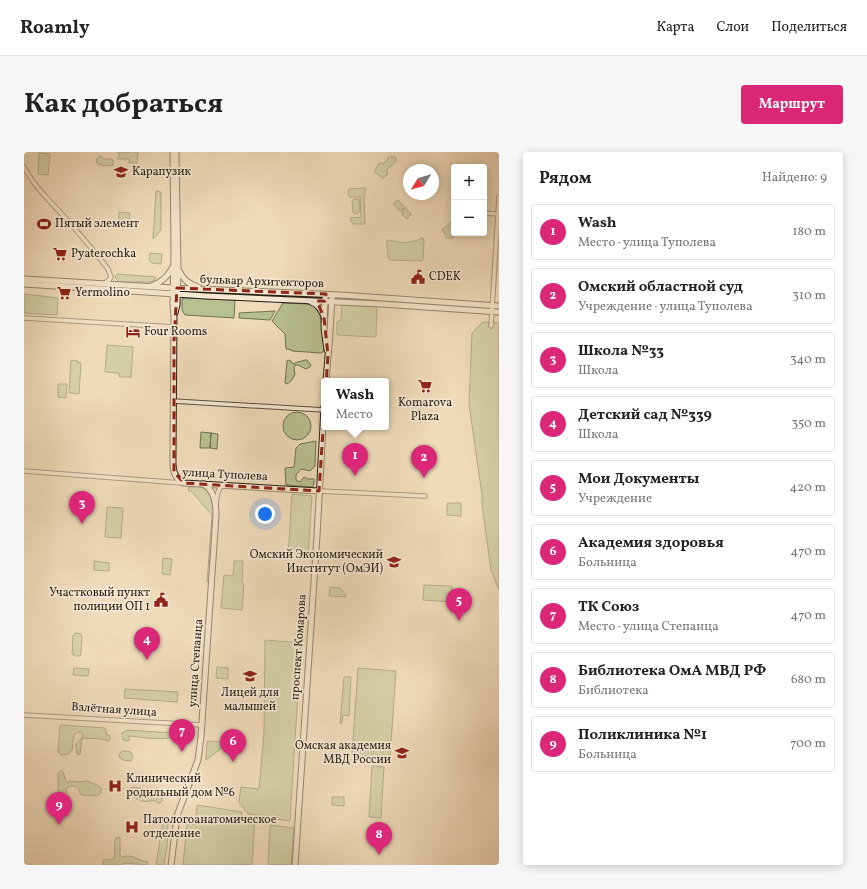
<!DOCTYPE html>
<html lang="ru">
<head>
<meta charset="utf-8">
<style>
	body { margin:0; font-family:Vollkorn,serif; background:#f6f6f6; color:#222 }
	.controls { position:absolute; right:12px; top:12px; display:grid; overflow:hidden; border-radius:4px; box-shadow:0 2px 10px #0003 }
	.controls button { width:36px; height:36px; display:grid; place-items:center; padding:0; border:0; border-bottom:1px solid #e0e0e0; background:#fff; color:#222; font:20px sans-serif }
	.compass { position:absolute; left:379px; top:12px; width:36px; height:36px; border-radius:50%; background:#fff; box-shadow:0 2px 10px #0003; rotate:233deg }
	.you { position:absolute; left:241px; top:362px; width:14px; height:14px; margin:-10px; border:3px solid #fff; border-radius:50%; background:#1a73e8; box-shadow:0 0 0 6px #1a73e833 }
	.badge { display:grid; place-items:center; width:26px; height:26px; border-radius:50%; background:#db2777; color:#fff; font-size:13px; font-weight:700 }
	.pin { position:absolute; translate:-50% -33px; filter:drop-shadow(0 1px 2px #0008) }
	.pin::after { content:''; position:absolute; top:21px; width:14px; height:12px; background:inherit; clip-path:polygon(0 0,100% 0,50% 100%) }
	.popup { position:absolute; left:297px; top:226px; width:68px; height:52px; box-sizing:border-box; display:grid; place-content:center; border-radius:4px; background:#fff; filter:drop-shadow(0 1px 3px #0005); font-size:13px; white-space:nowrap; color:#767676 }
	.popup b { font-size:15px; color:#222 }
	.popup::after { content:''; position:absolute; left:50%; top:100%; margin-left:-8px; border:8px solid transparent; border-top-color:#fff }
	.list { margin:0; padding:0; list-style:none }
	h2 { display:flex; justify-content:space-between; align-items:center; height:52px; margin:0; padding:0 16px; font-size:17px }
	h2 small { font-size:13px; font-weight:400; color:#767676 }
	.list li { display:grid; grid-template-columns:26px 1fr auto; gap:12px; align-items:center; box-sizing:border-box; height:56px; margin:0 8px 8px; padding:0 8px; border:1px solid #e0e0e0; border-radius:4px }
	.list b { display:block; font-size:15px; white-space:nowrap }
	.list p { margin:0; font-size:13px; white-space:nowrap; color:#767676 }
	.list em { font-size:13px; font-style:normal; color:#767676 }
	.map { position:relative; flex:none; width:475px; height:713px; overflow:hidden; border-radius:4px }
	header { display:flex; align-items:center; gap:24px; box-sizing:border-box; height:56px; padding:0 20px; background:#fff; border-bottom:1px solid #e0e0e0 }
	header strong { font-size:19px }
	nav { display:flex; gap:22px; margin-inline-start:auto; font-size:14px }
	.intro { display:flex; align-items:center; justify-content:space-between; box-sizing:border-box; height:96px; padding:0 24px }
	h1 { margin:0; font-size:28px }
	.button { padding:10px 18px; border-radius:4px; background:#db2777; color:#fff; font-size:14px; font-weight:700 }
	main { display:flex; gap:24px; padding:0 24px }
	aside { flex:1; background:#fff; border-radius:4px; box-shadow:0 2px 10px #0003 }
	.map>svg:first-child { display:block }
	.green { fill:#b7c090; stroke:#6f7052 }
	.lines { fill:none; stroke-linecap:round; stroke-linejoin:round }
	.street-casing { stroke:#594e3e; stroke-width:5.5 }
	.secondary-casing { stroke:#271f15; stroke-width:7 }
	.street { stroke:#f5e7d2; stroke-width:3.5 }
	.secondary { stroke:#f5e7d2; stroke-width:5 }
	.marked { fill:none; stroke:#8f2418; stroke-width:3; stroke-dasharray:8 5; stroke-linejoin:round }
	.labels { text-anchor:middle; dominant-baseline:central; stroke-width:3.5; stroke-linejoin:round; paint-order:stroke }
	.poi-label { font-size:12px; fill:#271f15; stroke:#f5e7d2; text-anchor:start }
	.street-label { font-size:12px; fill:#271f15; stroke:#f5e7d2 }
</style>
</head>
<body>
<header>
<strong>Roamly</strong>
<nav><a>Карта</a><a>Слои</a><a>Поделиться</a></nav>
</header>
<div class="intro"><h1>Как добраться</h1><a class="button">Маршрут</a></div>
<main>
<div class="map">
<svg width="475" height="713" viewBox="0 0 475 713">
	<rect width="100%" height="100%" fill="#efdab9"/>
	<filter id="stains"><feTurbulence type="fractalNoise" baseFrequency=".005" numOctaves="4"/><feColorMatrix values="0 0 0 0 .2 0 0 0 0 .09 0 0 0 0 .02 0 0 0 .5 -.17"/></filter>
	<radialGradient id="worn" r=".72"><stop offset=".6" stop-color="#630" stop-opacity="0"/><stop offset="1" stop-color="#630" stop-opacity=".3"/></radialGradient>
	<path class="green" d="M93 0H114L113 11H105V7H93L96 3Z
		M15 1 26 2 24 23 14 22Z
		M76 4 81 7H88L89 8V13L82 14 74 12 72 10 73 6Z
		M364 5H372V9L363 18 364 22 359 26 350 20 355 11H361L363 8Z
		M342 36 340 44 341 72H329L327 69 326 66 337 65 336 45H325L324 39 325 37Z
		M132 39 137 40V78L129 87Z
		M330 47H334L335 48 336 59 334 61 331 62 329 60 328 49Z
		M374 48 387 62 383 67 378 62V59L381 56H380L377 58H375L369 52Z
		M95 60 106 61 105 74 94 73Z
		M427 70 430 71V81H433V82L429 86H422L421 82 418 78Z
		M398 86H399L400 89 399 108 398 109 366 108 364 106 363 93V88H364C377 91 387 92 398 86Z
		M126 101 138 102 137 112 128 111 125 108Z
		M93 122 132 125 130 129 124 130H95L92 127 91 124Z
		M159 139 300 145 299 146 159 140Z
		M0 142 34 146 33 163 0 161Z
		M315 145 418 152V153L315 147Z
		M161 146 211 148 210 166 161 163 158 158V147Z
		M259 151 283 152 288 153 293 157 296 162 300 196 299 200 297 201 268 199V198L262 197 261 182 248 169Z
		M318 152 349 153 352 155 353 158 352 181V184L350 185 313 183V170L317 168Z
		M251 159 246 168 215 166V161Z
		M459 170 475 171V438L467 418 458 352V343L445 252 448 181Z
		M83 193 109 195 107 225H95V221L81 220Z
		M47 208 54 209V211H57L55 242 45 241Z
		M264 208 267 209 269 212C274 209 276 210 281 208H283L287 213 286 215 282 217 274 213H271L270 216 271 222 268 228 263 232 261 231 263 209Z
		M34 232H43L42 246 34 245Z
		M259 274a14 14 0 1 1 28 0a14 14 0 1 1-28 0Z
		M177 280 187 281 186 296H176Z
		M187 281 194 282 193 297 186 296Z
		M292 289 291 314 286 319 277 317 272 323V328L276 330 280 325 284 327H290V331L289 335 262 333 261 316 270 315 272 296 276 292Z
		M165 335C170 335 175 334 179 336 188 340 189 354 190 363L186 426 185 430H183L188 363 167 339H164Z
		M268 342 288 344 284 406 264 405Z
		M423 351H437V364L423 363Z
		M83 355 99 356 97 386 81 385Z
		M139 406 148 407 146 423 138 422Z
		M70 409 85 411V419L70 418Z
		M210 409H219L218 431 220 432 218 458 197 456 200 423 209 424Z
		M400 433 428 434 427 450 399 448Z
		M306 435 316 436 322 443V445L305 444Z
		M52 481 57 482 58 485 57 502 56 504H50L48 502 49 484 50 482Z
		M241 488 277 491 266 669 249 667 248 665 224 662 215 650 217 635 235 637 240 581Z
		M193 515 204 516V527L192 526Z
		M50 516 65 517 64 524 49 523Z
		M334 516 372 519 366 606 328 603Z
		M320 525H327L325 564 319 563 318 571H316Z
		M101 537 154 540 153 550 100 546Z
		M36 573 81 576 83 583 86 584V588L85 589 76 587 59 586H58L56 602 54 603 53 602 52 592 57 587 59 583 57 580 52 581C45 589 55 603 37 603L34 600Z
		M103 578 149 581 148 585C139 589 116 585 105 584V589H102L99 588 98 581Z
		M183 589 206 590 182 608Z
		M101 599 107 600 109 605 107 609 99 608 96 606 95 603 97 600Z
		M348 614 360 615 357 666 345 665Z
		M37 619 39 620 42 629 43 630 47 629 53 630 63 629 73 633 78 637 76 642 73 644 57 643 56 641C55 635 51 634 45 634L42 637 43 641 41 643 34 639V621Z
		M110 635 124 638 127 641 130 642 135 639H138V649L136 651H134C129 646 125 651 118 649 113 647 108 644 103 641L104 637Z
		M308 645H320V654L308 653Z
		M173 653 218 660 217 665 231 667 228 713H159L163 672H171Z
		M141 665 144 666V668L143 695 140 713H132L139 669Z
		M246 673 270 676 267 713H244Z
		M95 685 96 686V703L98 705C109 702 108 706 117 708 119 709 121 709 124 710V713L100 711 98 713H79V709C83 706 87 709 90 706 92 699 89 692 92 686Z"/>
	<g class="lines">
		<defs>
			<path id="street" d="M0 15C11 36 29 52 45 70 58 85 72 101 84 117L87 125 85 128 81 131
				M460 61 474 62
				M0 166 150 175
				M467 174 475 45
				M149 249 300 258
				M0 319 145 330 159 331
				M295 339 401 344
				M192 352C193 345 193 338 198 334
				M0 563 178 573"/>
			<path id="secondary" d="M149 0 150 101 149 153 150 166 149 301C149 312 147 325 160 331L295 339
				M154 117C159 127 164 132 174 135
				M0 127 149 136 317 143 475 154
				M0 132 182 144 357 152 475 160
				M127 134C138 130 143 125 149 115
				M301 146 300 176 303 198
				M287 150C294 152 297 158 300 164
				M151 161 153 153 154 117 152 0
				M302 229 304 204 305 195 308 146
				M147 713 153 664 174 608 177 585 192 363C192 352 191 340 180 332
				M271 713 293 384 300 255"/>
		</defs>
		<use href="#street" class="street-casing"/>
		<use href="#secondary" class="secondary-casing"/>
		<use href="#street" class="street"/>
		<use href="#secondary" class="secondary"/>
	</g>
	<path d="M0 0H475V713H0ZM153 136 302 142 301 149H293L300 166 304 203 295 339 160 331 150 320V189Z" fill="#efdab9" fill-opacity=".55" fill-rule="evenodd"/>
	<path class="marked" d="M153 136 302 142 301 149H293L300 166 304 203 295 339 160 331 150 320V189Z"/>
	<defs>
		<symbol id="school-bare" viewBox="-9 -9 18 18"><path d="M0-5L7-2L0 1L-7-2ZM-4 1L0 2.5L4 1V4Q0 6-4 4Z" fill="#8f2418" stroke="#f5e7d2" stroke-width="2.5" paint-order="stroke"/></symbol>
		<symbol id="stadium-bare" viewBox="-9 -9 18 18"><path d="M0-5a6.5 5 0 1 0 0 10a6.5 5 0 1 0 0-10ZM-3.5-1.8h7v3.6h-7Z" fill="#8f2418" stroke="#f5e7d2" stroke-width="2.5" paint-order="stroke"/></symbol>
		<symbol id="supermarket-bare" viewBox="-9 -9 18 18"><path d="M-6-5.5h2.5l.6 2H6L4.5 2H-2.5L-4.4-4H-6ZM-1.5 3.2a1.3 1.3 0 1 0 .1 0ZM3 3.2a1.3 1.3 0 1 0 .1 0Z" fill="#8f2418" stroke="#f5e7d2" stroke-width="2.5" paint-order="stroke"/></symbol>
		<symbol id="civic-bare" viewBox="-9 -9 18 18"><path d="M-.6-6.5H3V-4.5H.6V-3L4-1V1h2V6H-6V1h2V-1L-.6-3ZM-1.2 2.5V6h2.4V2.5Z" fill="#8f2418" stroke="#f5e7d2" stroke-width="2.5" paint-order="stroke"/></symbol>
		<symbol id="hotel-bare" viewBox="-9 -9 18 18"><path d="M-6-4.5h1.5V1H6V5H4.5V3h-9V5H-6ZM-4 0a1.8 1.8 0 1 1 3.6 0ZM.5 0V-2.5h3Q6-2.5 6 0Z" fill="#8f2418" stroke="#f5e7d2" stroke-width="2.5" paint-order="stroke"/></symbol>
		<symbol id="university-bare" viewBox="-9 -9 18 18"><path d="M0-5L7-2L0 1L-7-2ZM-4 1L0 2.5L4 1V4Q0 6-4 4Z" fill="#8f2418" stroke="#f5e7d2" stroke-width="2.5" paint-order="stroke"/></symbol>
		<symbol id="hospital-bare" viewBox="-9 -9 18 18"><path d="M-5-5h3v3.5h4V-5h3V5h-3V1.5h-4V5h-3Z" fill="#8f2418" stroke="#f5e7d2" stroke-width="2.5" paint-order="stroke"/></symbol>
	</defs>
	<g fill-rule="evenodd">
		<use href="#school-bare" x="87" y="10" width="20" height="20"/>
		<use href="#stadium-bare" x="10" y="62" width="20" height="20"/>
		<use href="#supermarket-bare" x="26" y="92" width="20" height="20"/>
		<use href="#civic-bare" x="384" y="115" width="20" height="20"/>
		<use href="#supermarket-bare" x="30" y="131" width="20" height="20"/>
		<use href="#hotel-bare" x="99" y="170" width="20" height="20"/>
		<use href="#supermarket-bare" x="391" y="224" width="20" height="20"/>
		<use href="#university-bare" x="360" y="400" width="20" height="20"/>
		<use href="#civic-bare" x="127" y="438" width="20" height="20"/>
		<use href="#school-bare" x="216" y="514" width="20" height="20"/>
		<use href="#university-bare" x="368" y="591" width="20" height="20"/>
		<use href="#hospital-bare" x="81" y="624" width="20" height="20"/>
		<use href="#hospital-bare" x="98" y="665" width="20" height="20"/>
	</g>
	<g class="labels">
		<g class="poi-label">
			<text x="108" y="20">Карапузик</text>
			<text x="31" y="72">Пятый элемент</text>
			<text x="47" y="102">Pyaterochka</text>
			<text x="405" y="125">CDEK</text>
			<text x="51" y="141">Yermolino</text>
			<text x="120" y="180">Four Rooms</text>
			<text x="401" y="251" text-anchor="middle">Komarova<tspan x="401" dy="14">Plaza</tspan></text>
			<text x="359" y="403" text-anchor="end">Омский Экономический<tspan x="359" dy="14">Институт (ОмЭИ)</tspan></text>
			<text x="126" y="441" text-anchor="end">Участковый пункт<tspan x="126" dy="14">полиции ОП 1</tspan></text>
			<text x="226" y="541" text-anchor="middle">Лицей для<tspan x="226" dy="14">малышей</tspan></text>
			<text x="367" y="594" text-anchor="end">Омская академия<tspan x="367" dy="14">МВД России</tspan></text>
			<text x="102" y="627">Клинический<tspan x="102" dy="14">родильный дом №6</tspan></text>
			<text x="119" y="668">Патологоанатомическое<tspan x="119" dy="14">отделение</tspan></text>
		</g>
		<g class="street-label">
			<text transform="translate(238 130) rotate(2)">бульвар Архитекторов</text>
			<text transform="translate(201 323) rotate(3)">улица Туполева</text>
			<text transform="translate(275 495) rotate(-86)">проспект Комарова</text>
			<text transform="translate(172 511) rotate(-86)">улица Степанца</text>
			<text transform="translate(90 558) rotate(4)">Взлётная улица</text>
		</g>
	</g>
	<rect width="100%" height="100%" filter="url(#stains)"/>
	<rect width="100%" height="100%" fill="url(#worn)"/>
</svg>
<div class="controls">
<button>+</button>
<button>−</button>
</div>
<svg class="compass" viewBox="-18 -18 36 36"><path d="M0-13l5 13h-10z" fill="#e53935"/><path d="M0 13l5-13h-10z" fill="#767676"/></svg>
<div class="you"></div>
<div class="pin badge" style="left:331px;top:324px">1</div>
<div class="popup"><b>Wash</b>Место</div>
<div class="pin badge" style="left:400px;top:326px">2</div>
<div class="pin badge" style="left:58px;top:372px">3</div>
<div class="pin badge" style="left:123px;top:508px">4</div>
<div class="pin badge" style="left:435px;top:469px">5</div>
<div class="pin badge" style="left:209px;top:610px">6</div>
<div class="pin badge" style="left:158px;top:600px">7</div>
<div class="pin badge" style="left:355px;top:703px">8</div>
<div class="pin badge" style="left:35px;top:673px">9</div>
</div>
<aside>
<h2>Рядом<small>Найдено: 9</small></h2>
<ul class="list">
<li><span class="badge">1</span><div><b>Wash</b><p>Место · улица Туполева</p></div><em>180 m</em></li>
<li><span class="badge">2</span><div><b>Омский областной суд</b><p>Учреждение · улица Туполева</p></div><em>310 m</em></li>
<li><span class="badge">3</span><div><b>Школа №33</b><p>Школа</p></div><em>340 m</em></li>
<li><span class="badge">4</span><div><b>Детский сад №339</b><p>Школа</p></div><em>350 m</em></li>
<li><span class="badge">5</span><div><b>Мои Документы</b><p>Учреждение</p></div><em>420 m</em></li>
<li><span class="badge">6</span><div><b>Академия здоровья</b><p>Больница</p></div><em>470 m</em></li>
<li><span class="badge">7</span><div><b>ТК Союз</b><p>Место · улица Степанца</p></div><em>470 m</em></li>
<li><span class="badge">8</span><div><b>Библиотека ОмА МВД РФ</b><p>Библиотека</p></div><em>680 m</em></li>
<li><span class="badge">9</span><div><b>Поликлиника №1</b><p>Больница</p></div><em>700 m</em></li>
</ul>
</aside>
</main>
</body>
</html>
